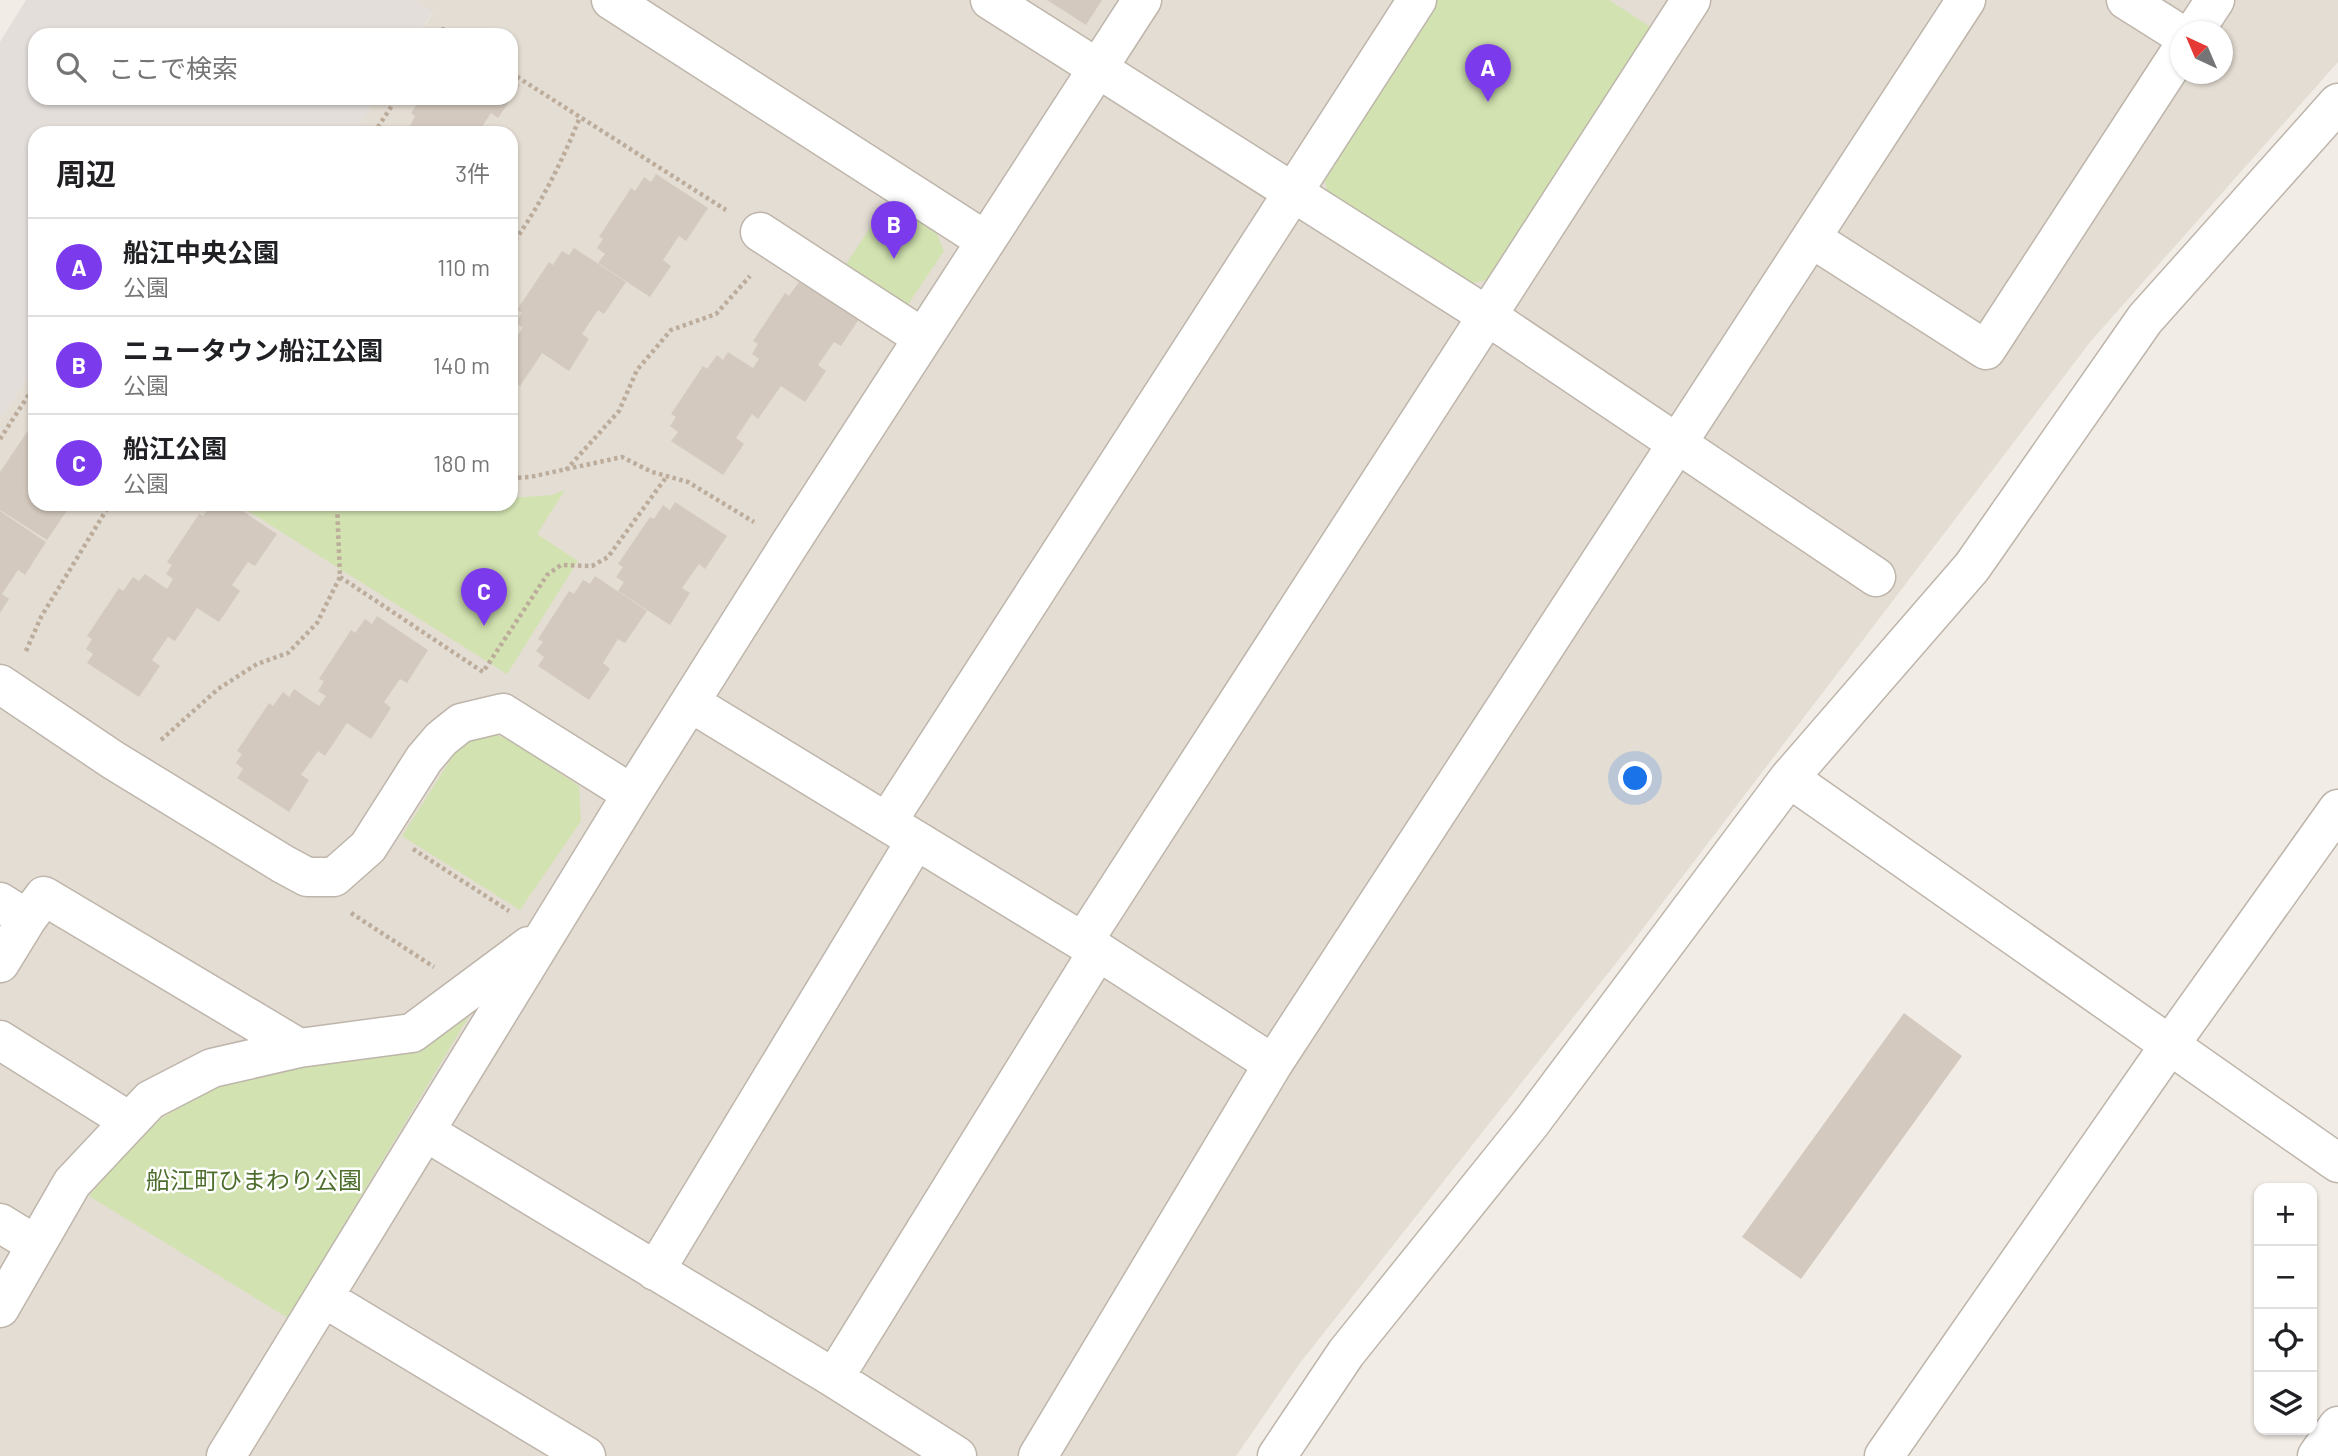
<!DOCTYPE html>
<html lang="ja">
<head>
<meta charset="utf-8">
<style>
	body { margin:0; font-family:Barlow,"Noto Sans JP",sans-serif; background:#f6f6f6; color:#202124 }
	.controls { position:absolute; right:21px; bottom:21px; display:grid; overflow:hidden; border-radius:14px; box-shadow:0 2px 5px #0004 }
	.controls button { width:63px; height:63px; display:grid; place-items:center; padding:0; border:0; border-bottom:2px solid #e0e0e0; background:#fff; color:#202124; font:35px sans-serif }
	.compass { position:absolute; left:2170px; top:21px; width:63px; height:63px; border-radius:50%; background:#fff; box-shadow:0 2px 5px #0004; rotate:316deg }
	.you { position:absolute; left:1636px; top:779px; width:24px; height:24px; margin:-18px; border:5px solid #fff; border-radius:50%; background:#1a73e8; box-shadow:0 0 0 10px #1a73e833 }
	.badge { display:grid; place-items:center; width:46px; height:46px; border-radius:50%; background:#7c3aed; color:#fff; font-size:23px; font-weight:700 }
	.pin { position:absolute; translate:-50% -58px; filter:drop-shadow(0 2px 4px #0008) }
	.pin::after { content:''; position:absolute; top:37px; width:24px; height:21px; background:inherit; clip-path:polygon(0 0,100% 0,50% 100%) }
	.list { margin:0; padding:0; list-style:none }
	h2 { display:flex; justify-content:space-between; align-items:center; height:91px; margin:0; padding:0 28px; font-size:30px }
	h2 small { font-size:23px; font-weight:400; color:#757577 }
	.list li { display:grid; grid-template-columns:46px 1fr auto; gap:21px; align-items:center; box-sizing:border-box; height:98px; padding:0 28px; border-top:2px solid #e0e0e0 }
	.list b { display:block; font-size:26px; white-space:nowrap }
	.list p { margin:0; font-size:23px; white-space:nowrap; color:#757577 }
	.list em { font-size:23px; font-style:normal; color:#757577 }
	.icon { flex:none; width:38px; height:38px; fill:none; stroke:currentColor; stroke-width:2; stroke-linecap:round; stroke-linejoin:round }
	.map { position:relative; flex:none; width:2338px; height:1456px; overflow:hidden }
	.search { position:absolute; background:#fff; box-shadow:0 2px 5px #0004; left:28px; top:28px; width:490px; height:77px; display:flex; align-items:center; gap:18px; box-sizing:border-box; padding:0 24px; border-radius:21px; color:#757577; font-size:26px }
	.panel { position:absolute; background:#fff; box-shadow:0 2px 5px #0004; left:28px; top:126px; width:490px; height:385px; border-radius:21px }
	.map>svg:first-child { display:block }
	.residential { fill:#e4ddd3; fill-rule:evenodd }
	.industrial { fill:#e3deda }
	.green { fill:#d2e2b0 }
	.building { fill:#d4c9be }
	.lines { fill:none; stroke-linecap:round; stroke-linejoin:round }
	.minor-casing { stroke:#beb5ab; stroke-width:41 }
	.path { stroke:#bcac9b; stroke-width:4.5; stroke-dasharray:3.5 3.5; stroke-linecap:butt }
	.minor { stroke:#fff; stroke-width:38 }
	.labels { text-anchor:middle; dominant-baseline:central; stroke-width:5; stroke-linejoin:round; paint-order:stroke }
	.park-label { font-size:24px; fill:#4e6e2e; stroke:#fff }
</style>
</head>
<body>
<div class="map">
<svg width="2338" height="1456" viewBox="0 0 2338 1456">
	<rect width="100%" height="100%" fill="#f1ece5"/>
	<path class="residential" d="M414 0H2338V62L2091 341 1628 948 1300 1363 1236 1456H0V420L35 367V504H511V133H353L376 98H511V35H418L433 13ZM2180 32H2222V74H2180Z"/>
	<path class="industrial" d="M26 0H414L433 12 418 35H35V98H376L353 133H35V367L0 420V42Z"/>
	<path class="green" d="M1438 0H1609L1652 28 1487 280 1464 285 1329 199 1324 177Z
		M888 201 937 234 944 251 905 309 844 267Z
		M565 490 537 534 578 561 507 674 237 504H511V498L552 495Z
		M480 735H496L509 739 579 786 581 821 520 910 402 836 458 748 466 741Z
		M475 1006 288 1318 89 1196 135 1139 165 1116 210 1089Z"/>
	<path class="building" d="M1047 0H1102L1086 25Z
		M511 79 520 85 498 118 491 113 478 133H415L417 131 410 126 415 116 411 113 421 98H511Z
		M656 174 708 208 686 241 679 236 663 260 671 266 650 297 598 263 605 254 597 248 603 239 599 237 631 188 635 191 644 177 651 182Z
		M574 248 626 282 604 314 598 310 582 334 589 339 569 371 542 353 520 386 513 382 511 385V334L516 337 523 328 515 322 522 313 517 310 549 262 553 265 562 251 569 255Z
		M811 279 863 313 841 346 834 342 818 365 826 371 805 402 781 386 758 419 752 414 736 438 744 444 723 475 671 441 678 432 670 426 676 417 671 414 703 366 707 369 717 355 723 360 728 352 753 368 759 359 752 354 758 344 753 341 785 293 789 296 799 282 805 286Z
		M35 429V504H60L68 509 47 540 0 510V472L27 432 31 435Z
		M675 502 727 536 705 569 699 564 682 588 690 593 670 625 618 591 624 582 616 577 623 567 618 564 650 517 654 519 663 505 670 510Z
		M212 504 219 507 221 504H232L277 534 255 566 248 562 232 585 240 591 219 622 197 608 175 641 168 637 152 660 160 666 139 697 87 663 93 654 86 649 92 639 87 636 119 588 123 591 133 577 139 581 145 574 167 589 173 579 166 574 172 565 167 562 199 514 203 516Z
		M0 511 46 542 25 575 18 570 2 594 9 599 0 613Z
		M595 576 647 611 625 643 618 639 603 663 610 669 589 700 538 666 544 657 536 651 543 642 538 639 569 591 574 594 583 580 590 584Z
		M377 616 428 650 407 683 400 679 384 702 391 708 371 739 347 723 325 756 318 751 301 775 309 780 289 812 237 778 243 769 236 763 242 754 237 751 269 703 273 706 283 692 289 697 294 689 319 706 326 696 318 691 324 681 319 679 351 630 355 633 365 619 372 624Z
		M1904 1013 1962 1056 1801 1279 1742 1237Z"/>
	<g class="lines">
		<defs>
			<path id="minor" d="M611 0 986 241
				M990 0 1486 315 1876 577
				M2126 0 2180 34
				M2194 32 2215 0
				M760 232 923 338
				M1811 238 1986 350 2180 52
				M0 684 113 760 283 864 307 877H334L368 847 424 759 441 739 461 723 503 713 632 794
				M691 703 1098 951 1273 1064
				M1789 778 2338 1163
				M887 822 1417 0
				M0 902 27 919 44 896 299 1048
				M1083 942 1691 0
				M0 963 27 919
				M0 1040 129 1121
				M426 1132 834 1378 957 1456
				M0 1223 36 1245
				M655 1271 916 840
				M324 1298 586 1456
				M0 1308 72 1183 150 1100 212 1068 299 1048 412 1033 529 946
				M834 1378 1098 951
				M226 1456 632 794 789 545 1142 0
				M1038 1456 1273 1064 1966 0
				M1277 1456 1346 1353 1530 1124 1789 778 1972 567 2145 319 2338 103
				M1884 1456 2169 1046 2338 809
				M2317 1456 2338 1426"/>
		</defs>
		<use href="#minor" class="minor-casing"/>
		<path class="path" d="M439 35 443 29 452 35
			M511 73 726 210
			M374 133 397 98
			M511 246C540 206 562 162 580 117
			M0 439 35 385
			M566 470 619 411 637 370 671 330 716 314 750 276
			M511 478 530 477 622 457 652 472 688 482 754 522
			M340 577 483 672 547 575 561 565 592 566 608 557 667 476
			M26 651 41 617 110 504
			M161 740 218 689 257 664 288 653 317 623 340 577 337 504
			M413 849 509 911
			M351 913 434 967"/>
		<use href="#minor" class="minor"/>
	</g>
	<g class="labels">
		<g class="park-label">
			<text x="254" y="1179">船江町ひまわり公園</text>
		</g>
	</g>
</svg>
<div class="controls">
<button>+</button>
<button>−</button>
<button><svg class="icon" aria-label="locate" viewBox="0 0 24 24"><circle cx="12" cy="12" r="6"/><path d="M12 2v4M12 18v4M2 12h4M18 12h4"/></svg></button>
<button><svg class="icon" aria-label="layers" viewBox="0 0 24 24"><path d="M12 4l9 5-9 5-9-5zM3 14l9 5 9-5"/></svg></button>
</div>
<svg class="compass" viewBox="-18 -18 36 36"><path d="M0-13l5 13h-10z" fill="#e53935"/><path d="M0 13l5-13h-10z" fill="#757577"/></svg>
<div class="you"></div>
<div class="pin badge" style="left:1488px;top:102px">A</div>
<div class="pin badge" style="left:894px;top:259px">B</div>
<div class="pin badge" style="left:484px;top:626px">C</div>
<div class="search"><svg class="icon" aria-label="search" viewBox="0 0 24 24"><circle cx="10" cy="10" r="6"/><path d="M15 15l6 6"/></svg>ここで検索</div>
<section class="panel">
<h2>周辺<small>3件</small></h2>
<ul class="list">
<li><span class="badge">A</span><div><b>船江中央公園</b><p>公園</p></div><em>110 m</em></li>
<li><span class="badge">B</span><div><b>ニュータウン船江公園</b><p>公園</p></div><em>140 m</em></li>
<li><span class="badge">C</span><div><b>船江公園</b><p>公園</p></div><em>180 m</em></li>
</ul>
</section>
</div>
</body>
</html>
